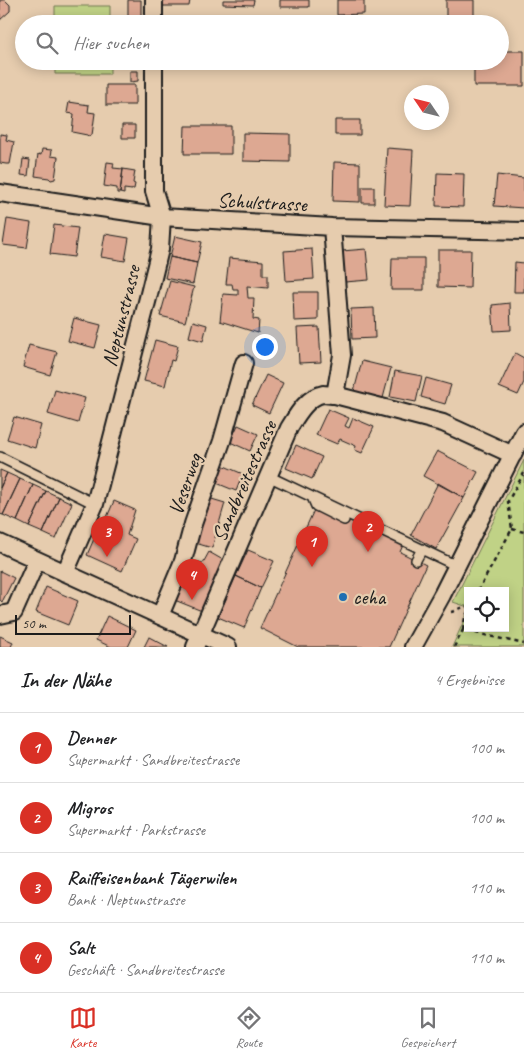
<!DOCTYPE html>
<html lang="de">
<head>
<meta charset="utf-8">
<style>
	body { margin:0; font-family:Caveat,sans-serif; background:#f6f6f6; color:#202124 }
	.controls { position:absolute; right:15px; bottom:15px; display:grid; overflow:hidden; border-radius:0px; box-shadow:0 2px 12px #0003 }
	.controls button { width:45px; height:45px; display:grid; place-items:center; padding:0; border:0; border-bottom:1px solid #e0e0e0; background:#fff; color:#202124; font:25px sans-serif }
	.compass { position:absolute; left:404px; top:85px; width:45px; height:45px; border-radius:50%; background:#fff; box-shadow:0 2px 12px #0003; rotate:305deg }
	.scale { position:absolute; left:15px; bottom:12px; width:116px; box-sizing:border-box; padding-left:5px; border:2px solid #1c1c1c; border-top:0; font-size:14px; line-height:18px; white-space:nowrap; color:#1c1c1c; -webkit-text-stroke:4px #e6ccae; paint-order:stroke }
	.you { position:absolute; left:264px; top:346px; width:18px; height:18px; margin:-12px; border:4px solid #fff; border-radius:50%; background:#1a73e8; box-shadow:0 0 0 8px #1a73e833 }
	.badge { display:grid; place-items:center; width:32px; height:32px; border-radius:50%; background:#d93025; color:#fff; font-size:16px; font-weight:700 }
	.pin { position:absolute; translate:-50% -41px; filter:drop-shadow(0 1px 2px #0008) }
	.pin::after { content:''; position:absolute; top:26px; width:18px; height:15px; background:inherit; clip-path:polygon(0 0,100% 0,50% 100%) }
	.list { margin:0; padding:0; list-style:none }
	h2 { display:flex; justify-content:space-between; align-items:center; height:65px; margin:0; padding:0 20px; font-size:21px }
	h2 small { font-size:16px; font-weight:400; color:#757577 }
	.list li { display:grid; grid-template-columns:32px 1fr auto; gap:15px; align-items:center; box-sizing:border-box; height:70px; padding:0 20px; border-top:1px solid #e0e0e0 }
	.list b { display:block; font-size:19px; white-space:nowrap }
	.list p { margin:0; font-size:16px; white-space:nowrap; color:#757577 }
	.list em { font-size:16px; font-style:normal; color:#757577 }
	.icon { flex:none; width:28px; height:28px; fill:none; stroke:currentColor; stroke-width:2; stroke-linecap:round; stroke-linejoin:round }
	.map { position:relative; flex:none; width:524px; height:647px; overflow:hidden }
	.search { position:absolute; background:#fff; box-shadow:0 2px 12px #0003; left:15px; right:15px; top:15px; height:55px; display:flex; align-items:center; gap:12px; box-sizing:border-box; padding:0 18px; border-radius:28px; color:#757577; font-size:19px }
	.sheet { height:345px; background:#fff }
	nav { display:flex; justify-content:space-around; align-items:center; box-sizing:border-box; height:70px; border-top:1px solid #e0e0e0; background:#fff; font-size:14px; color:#757577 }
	nav a { display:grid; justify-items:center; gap:2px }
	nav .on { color:#d93025 }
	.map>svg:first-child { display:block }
	.green { fill:#c0d286; stroke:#6e7751 }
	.building { fill:#dda892; stroke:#1c1c1c }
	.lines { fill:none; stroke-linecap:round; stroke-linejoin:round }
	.service-casing { stroke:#1c1c1c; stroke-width:12 }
	.minor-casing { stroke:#1c1c1c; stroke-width:20 }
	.path { stroke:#1c1c1c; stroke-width:2.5; stroke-dasharray:4 4; stroke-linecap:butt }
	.service { stroke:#e6ccae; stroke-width:9 }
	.minor { stroke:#e6ccae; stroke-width:16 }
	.poi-dot { fill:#1f6fb2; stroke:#e6ccae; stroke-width:2 }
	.labels { text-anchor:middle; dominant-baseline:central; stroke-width:4.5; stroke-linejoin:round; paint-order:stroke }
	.street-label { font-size:21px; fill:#1c1c1c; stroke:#e6ccae }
	.poi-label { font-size:21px; fill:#1c1c1c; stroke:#e6ccae; text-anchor:start }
</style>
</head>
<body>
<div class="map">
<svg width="524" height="647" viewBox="0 0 524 647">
	<rect width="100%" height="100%" fill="#e6ccae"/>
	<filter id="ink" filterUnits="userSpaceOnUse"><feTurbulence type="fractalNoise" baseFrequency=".02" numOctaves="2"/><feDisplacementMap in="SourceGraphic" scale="10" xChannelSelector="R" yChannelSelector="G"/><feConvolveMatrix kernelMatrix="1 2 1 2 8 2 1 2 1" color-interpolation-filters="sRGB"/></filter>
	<g filter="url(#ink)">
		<path class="green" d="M55 6H110V24H55Z
			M55 61H110V74H55Z
			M524 460V647H452L468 612V628H505V591H468V607L453 602Z"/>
		<path class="building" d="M0 0H5L10 5V11L0 20Z
			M128 0H141V17H128Z
			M163 0H190L189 6H162Z
			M223 0H254L253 5 223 4Z
			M280 0H309V7H280Z
			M337 0H364V14L337 15Z
			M446 0H474V24H446Z
			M500 51H524V86H474V61H500Z
			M130 71H138V81L130 82Z
			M106 85H135V105H106Z
			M69 102 89 105 88 112 95 113 92 135 88 136 87 135 72 132 74 114 67 113Z
			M335 120H360V135H335Z
			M122 125H135V138H122Z
			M185 126H231V154H184Z
			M243 133 290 134V162L243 161Z
			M0 134 7 135 6 140 14 142 10 164H6L0 163Z
			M387 148 413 150 410 206 384 205Z
			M42 149 52 150 51 156 58 157 55 179 51 180 49 178 35 176 38 154 41 155Z
			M23 159 30 160 28 176 21 175Z
			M107 162 114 163 113 168 123 169 120 193H117V188L104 186Z
			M334 162 360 163V202L333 201Z
			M123 169 135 171 133 183 135 184 134 189H132V190L124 189V194L120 193Z
			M437 173 464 174 463 207 436 206Z
			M497 175 524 178V208L494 206Z
			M362 187H374V203H362Z
			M7 219 31 223 27 248 3 245Z
			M54 225 78 228 74 257 50 254Z
			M105 234 129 238 125 261 101 257Z
			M175 236 202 242 197 263 170 257Z
			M312 249 314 279 286 281 284 251Z
			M366 249 369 280 345 282 342 251Z
			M438 250H471L470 288 438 287Z
			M170 257 197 263 193 284 165 278Z
			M229 258 263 261V275H268V288L247 286 248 298H254L253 319 259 320 258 333 220 321 223 294 238 295V289H233L232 284H226Z
			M392 258H424V290H391Z
			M515 262 524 263V292H514Z
			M170 281 194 287 185 322 160 316Z
			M293 292H318V320L294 321Z
			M510 303 511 330 494 331 492 305Z
			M374 308 375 338 352 339 351 309Z
			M74 318 101 325 95 348 68 341Z
			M193 321 207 325 203 341 189 337Z
			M319 327 321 362 299 363 297 328Z
			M155 340 178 346 174 361 171 360 165 386 144 381Z
			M29 345 57 352 50 375 23 367Z
			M515 353 524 358V382L518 395 499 387Z
			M362 361 391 368 383 398 354 391Z
			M395 371 422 376 416 402 390 397Z
			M266 375 283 383 269 413 252 405Z
			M426 378 451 385 445 404 421 397Z
			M55 390 85 398 78 423 48 414Z
			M328 409 349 418 345 426 349 428 353 418 374 427 362 453 355 450 356 446 340 439 337 444 316 435Z
			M14 417 41 425 35 448 7 439Z
			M238 425 258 434 250 451 230 442Z
			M296 445 322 457 312 479 286 468Z
			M437 451 478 472 464 498 423 476Z
			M222 465 243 474 236 491 214 482Z
			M0 470 7 473 0 488Z
			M7 473 20 479 3 515 0 514V488Z
			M20 479 33 485 17 521 3 515Z
			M438 483 464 498 436 549 411 535Z
			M33 485 46 491 29 527 17 521Z
			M46 491 59 497 43 533 29 527Z
			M59 497 72 503 56 539 43 533Z
			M205 497 225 503 212 548 192 542Z
			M114 501 135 510 127 535 136 539 122 571 87 555 97 532 100 533Z
			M314 510 342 524 346 516 403 545 400 552 426 565 389 647H298L260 628Z
			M248 550 274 561 261 588 236 576Z
			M209 552 223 560 202 611 172 599 184 578 189 579 198 562 203 563Z
			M0 571 14 578 2 602 0 600Z
			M236 576 261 588 244 628 218 617Z
			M46 587 78 601 68 625 36 612Z
			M107 616 136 630 128 647H111L96 640Z
			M0 636 13 642 11 647H0Z
			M149 637 168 647H144Z"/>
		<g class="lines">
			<defs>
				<path id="service" d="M0 457 95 504
					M268 476 457 566
					M312 497 316 506 344 520
					M416 560 422 549"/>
				<path id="minor" d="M154 0V24
					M0 193 162 217 332 227 524 231
					M332 227 342 355 335 395
					M0 543 228 647
					M65 573 95 504 148 298 160 249 162 217 154 191V61
					M0 615 14 612 37 560
					M160 616 183 561 193 524 222 441 244 363
					M195 647 289 428C297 415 307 397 323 394 326 394 331 395 335 395L443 423 513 455
					M413 647 442 595 524 432"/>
			</defs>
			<use href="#service" class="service-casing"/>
			<use href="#minor" class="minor-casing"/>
			<path class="path" d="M512 529 524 532
				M478 591 512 529 508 501 524 473
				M451 612C458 611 461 606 468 607
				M463 630 465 617 468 612
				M454 647 463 630 524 644"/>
			<use href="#service" class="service"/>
			<use href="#minor" class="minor"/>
		</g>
	</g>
	<circle class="poi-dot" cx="343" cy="597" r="5"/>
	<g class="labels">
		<g class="street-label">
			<text transform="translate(262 202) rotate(3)">Schulstrasse</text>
			<text transform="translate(121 316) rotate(-76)">Neptunstrasse</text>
			<text transform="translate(244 481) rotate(-66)">Sandbreitestrasse</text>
			<text transform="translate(185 484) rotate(-71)">Veserweg</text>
		</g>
		<g class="poi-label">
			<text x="353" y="597">ceha</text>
		</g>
	</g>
</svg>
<div class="controls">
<button><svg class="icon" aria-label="locate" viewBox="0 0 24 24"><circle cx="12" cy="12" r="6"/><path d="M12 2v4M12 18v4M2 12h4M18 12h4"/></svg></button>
</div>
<svg class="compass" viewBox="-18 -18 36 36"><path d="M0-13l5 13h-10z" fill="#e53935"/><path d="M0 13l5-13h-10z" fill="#757577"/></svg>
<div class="scale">50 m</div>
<div class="you"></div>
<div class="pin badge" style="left:312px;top:567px">1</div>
<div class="pin badge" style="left:368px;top:552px">2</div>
<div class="pin badge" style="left:107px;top:557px">3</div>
<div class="pin badge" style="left:192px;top:600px">4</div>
<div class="search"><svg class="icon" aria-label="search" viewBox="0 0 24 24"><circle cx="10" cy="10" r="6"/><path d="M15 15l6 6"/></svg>Hier suchen</div>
</div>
<section class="sheet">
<h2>In der Nähe<small>4 Ergebnisse</small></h2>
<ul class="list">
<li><span class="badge">1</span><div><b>Denner</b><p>Supermarkt · Sandbreitestrasse</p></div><em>100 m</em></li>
<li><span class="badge">2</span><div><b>Migros</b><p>Supermarkt · Parkstrasse</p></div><em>100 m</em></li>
<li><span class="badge">3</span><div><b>Raiffeisenbank Tägerwilen</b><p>Bank · Neptunstrasse</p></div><em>110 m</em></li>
<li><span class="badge">4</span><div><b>Salt</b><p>Geschäft · Sandbreitestrasse</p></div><em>110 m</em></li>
</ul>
</section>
<nav>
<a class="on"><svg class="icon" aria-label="map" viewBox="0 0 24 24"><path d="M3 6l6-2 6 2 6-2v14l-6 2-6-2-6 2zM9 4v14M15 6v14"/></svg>Karte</a>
<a><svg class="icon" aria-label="directions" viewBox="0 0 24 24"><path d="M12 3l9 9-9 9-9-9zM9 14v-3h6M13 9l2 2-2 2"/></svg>Route</a>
<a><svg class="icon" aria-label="saved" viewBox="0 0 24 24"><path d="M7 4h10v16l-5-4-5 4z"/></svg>Gespeichert</a>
</nav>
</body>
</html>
